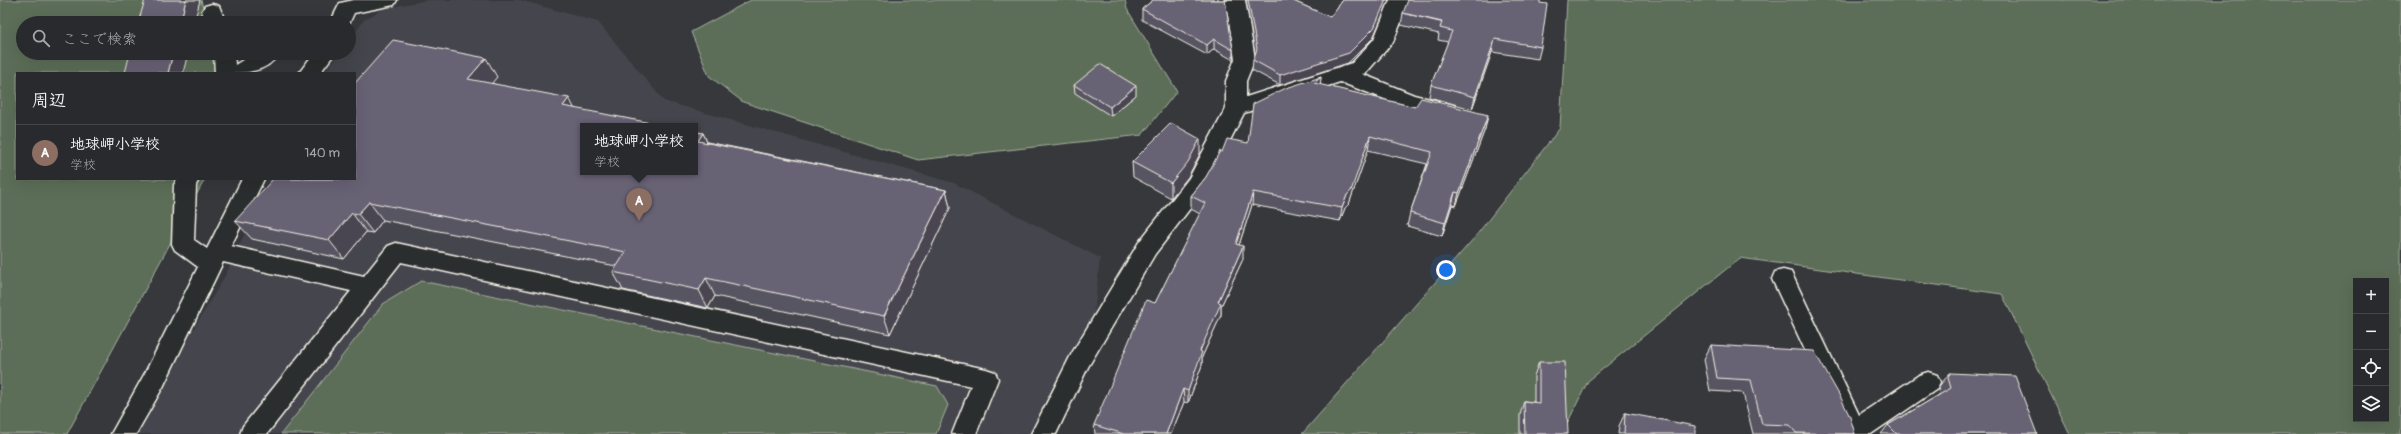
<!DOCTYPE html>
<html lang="ja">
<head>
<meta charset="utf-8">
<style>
	body { margin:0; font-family:Pangolin,"Klee One",sans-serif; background:#343639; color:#f1f3f6 }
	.controls { position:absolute; right:12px; bottom:12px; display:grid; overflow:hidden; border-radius:0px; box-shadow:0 4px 16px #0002 }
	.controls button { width:36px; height:36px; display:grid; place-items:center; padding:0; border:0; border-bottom:1px solid #444649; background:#282a2d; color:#f1f3f6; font:20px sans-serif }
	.you { position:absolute; left:1446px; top:270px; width:14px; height:14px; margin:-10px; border:3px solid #fff; border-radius:50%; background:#1a73e8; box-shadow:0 0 0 6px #1a73e833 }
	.badge { display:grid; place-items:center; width:26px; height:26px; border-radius:50%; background:#ff9aa2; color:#fff; font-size:13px; font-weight:700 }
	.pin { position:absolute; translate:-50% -33px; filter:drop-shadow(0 1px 2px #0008) }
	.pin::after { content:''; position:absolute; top:21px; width:14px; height:12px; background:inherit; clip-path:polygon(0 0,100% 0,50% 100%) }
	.popup { position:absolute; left:580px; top:123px; width:118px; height:52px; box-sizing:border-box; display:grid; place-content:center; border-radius:0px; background:#282a2d; filter:drop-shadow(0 1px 3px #0005); font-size:13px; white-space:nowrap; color:#a5a7aa }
	.popup b { font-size:15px; color:#f1f3f6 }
	.popup::after { content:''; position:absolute; left:50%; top:100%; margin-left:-8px; border:8px solid transparent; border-top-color:#282a2d }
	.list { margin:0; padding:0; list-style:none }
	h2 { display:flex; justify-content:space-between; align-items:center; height:52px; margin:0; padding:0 16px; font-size:17px }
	h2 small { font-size:13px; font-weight:400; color:#a5a7aa }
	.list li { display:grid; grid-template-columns:26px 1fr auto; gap:12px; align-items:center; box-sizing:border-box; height:56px; padding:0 16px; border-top:1px solid #444649 }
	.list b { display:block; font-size:15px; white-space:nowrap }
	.list p { margin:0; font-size:13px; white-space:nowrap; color:#a5a7aa }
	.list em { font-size:13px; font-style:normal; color:#a5a7aa }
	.icon { flex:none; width:22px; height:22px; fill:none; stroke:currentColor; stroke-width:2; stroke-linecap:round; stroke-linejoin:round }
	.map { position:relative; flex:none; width:2401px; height:434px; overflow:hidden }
	.search { position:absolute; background:#282a2d; box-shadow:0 4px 16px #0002; left:16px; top:16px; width:340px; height:44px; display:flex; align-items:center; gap:10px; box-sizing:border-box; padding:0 14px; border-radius:22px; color:#a5a7aa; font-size:15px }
	.panel { position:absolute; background:#282a2d; box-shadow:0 4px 16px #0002; left:16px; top:72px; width:340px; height:108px; border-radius:0px }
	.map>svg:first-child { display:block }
	.built { fill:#45454d; fill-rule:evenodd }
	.green { fill:#5b6e58; stroke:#a8b0a0; fill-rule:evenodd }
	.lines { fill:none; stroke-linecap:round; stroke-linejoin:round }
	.minor-casing { stroke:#f4f1e8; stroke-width:3 }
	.minor { fill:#2a2d2e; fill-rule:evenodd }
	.wall { fill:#595464; stroke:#f4f1e8 }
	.shaded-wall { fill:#484551; stroke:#f4f1e8 }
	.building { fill:#676274; stroke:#f4f1e8 }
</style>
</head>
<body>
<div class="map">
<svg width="2401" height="434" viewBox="0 0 2401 434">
	<rect width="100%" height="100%" fill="#36383c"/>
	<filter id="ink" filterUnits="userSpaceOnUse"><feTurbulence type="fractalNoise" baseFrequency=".025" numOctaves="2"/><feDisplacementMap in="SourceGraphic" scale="8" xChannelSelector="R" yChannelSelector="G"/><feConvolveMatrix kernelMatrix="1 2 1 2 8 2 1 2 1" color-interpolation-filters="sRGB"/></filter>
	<g filter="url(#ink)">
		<path class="built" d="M429 0H520L598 22 664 101 954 183 1100 258 1094 317 1034 434H132L226 274 270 179H355V73H324L340 53H349V41L364 20 384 8ZM583 126H695V172H583Z"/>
		<path class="green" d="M0 0H201L207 23H23V53H215L220 73H17V179H205L67 434H0Z
			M751 0H1125L1127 9 1177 91 1142 135 918 160 743 102 709 76 691 32Z
			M1567 0H2401V434H2070L2002 294 1740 258 1588 381 1562 434H1302L1475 237 1560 128ZM2356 281H2386V419H2356Z
			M421 281 937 386 948 405 936 434H281L383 304Z"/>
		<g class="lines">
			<defs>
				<path id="minor" d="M354 0H397L394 5 354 13 349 24 330 23 340 3Z
					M1225 0H1245L1255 59 1246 81V97L1352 63 1374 39 1390 0H1410L1393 42 1366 73 1362 74 1414 95 1454 105 1457 110 1454 115 1447 117 1403 106 1340 82 1244 113 1205 189 1155 254 1088 367 1056 434H1031L1072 353 1139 242 1189 178 1226 108V81L1235 59Z
					M212 4 219 6 226 23H206L202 11 205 6Z
					M214 53H234L235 65 254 53H279C266 76 237 73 215 73Z
					M314 53H335L320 73H299Z
					M177 179H199L196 185 194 240 207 249 242 179H264L231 246 364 276 388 246 396 243 986 369 995 372 998 379 976 434H952L971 386 401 262 267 434H240L243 426 351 291 223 262 163 387 136 434H111L145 373 198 267 175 250 172 244 174 185Z
					M1783 270 1791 272 1859 415 1919 375 1928 372 1937 375 1940 382 1937 389 1871 434H1844L1772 279 1775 272Z"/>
			</defs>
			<use href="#minor" class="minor-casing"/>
			<use href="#minor" class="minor"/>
		</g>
		<path class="wall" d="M1153 0H1228H1225L1233 50V60L1214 49 1207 55 1142 20V9Z
			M1246 0H1291L1330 17 1343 0H1389L1373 38 1348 63 1280 85 1252 70 1253 60 1255 53Z
			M1403 13 1541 47 1538 59 1492 52 1472 109 1429 97 1431 85 1448 42 1438 40 1439 34 1401 25Z
			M497 77 491 83 574 109 703 133 707 142 946 190 950 208 890 334 715 296 708 308 623 290 613 272 616 266 383 220 373 233 366 232 344 259 252 239 235 221Z
			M1321 77 1320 85 1415 107 1488 115 1485 129 1456 206 1452 205 1442 236 1407 226 1410 213 1427 164 1368 150 1349 204 1345 208 1340 221 1252 205 1239 245 1243 259 1221 306V315L1202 357V365L1188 403 1184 402 1171 434H1095L1094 425 1200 214 1191 209V196L1206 177 1222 152 1248 143Z
			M1074 85 1136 95 1111 116 1075 93Z
			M1200 154 1188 177 1171 198 1133 177 1132 162Z
			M1711 345 1855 434H1753L1743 393 1710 391 1704 359Z
			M1539 362 1568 434H1520V415L1524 401 1534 402V376Z
			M1950 373 2037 434H1881L1888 425 1939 395 1938 390 1940 385Z
			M1625 413 1695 434H1618L1619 426Z"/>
		<path class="shaded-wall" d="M186 0H200L194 23H180Z
			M1386 0H1389L1373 38 1348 63 1280 85V75Z
			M1214 39V49L1207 55V45Z
			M1495 39 1492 52 1472 109 1475 97Z
			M173 53H188L183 73H168Z
			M486 58 497 77 479 98 468 79Z
			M1321 77 1320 90 1314 83Z
			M1136 86V95L1111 116 1110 107Z
			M569 98 579 117 563 106Z
			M1488 115 1485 129 1456 206 1459 193Z
			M703 133 711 152 698 141Z
			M1370 136 1368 150 1349 204 1345 208 1340 221 1342 208Z
			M1200 139V154L1188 177 1171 198V183Z
			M946 190 950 208 890 334 884 316Z
			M1253 192 1252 205 1235 257 1236 244Z
			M1455 192 1452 205 1442 236 1445 223Z
			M369 202 383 220 373 233 358 214Z
			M352 213 366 232 344 259 329 240Z
			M1243 246V259L1221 306V315L1202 357V365L1188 403V391L1200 351 1218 302Z
			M706 278 715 296 708 308 699 290Z
			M1183 389 1184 402 1171 434H1166Z"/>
		<path class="building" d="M145 0H186L180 23H138Z
			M1153 0H1225L1233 50 1214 39 1207 45 1142 9Z
			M1248 0H1291L1330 17 1343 0H1386L1374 28 1349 53 1280 75 1253 60 1257 49Z
			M1408 0H1540V3L1547 4 1541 47 1495 39 1475 97 1431 85 1452 31 1440 28 1442 22 1403 13Z
			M393 40 486 58 468 79 569 98 563 106 666 126H583V172H695V132L703 133 698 141 946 190 884 316 706 278 699 290 613 272 626 252 369 202 358 214 352 213 329 240 235 221 273 179H355V83Z
			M130 53H173L168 73H125Z
			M1100 64 1136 86 1110 107 1074 85Z
			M1321 77 1314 83 1415 107 1421 98 1488 115 1459 193 1455 192 1445 223 1410 213 1432 152 1370 136 1351 191 1347 195 1342 208 1253 192 1236 244 1243 246 1218 302 1221 303 1200 351 1202 352 1188 391 1183 389 1166 434H1124L1094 425 1146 300 1155 303 1205 203 1191 196 1206 177 1220 151 1222 152 1227 139 1248 143 1253 104 1286 88Z
			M1171 123 1200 139 1188 162 1171 183 1132 162Z
			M1711 345 1814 351 1841 398 1850 417 1855 434 1796 433 1790 425 1762 424 1751 380 1717 378Z
			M1539 362H1565L1568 434H1525L1524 401 1539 403Z
			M1950 373 2015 376 2037 434H1897L1888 425 1951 388 1948 378Z
			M1625 413 1695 426V434H1624Z"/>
	</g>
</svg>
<div class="controls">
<button>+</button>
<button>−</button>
<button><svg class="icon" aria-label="locate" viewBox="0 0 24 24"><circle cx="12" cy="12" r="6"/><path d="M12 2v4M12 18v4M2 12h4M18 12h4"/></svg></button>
<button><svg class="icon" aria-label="layers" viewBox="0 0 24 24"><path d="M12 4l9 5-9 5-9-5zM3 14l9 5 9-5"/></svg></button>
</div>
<div class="you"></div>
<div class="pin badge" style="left:639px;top:221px;background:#8d6e63">A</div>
<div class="popup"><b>地球岬小学校</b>学校</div>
<div class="search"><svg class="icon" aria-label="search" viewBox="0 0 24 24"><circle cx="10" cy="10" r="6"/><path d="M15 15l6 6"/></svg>ここで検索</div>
<section class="panel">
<h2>周辺<small></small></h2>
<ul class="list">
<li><span class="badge" style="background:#8d6e63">A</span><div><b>地球岬小学校</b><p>学校</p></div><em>140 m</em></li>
</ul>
</section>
</div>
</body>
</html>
